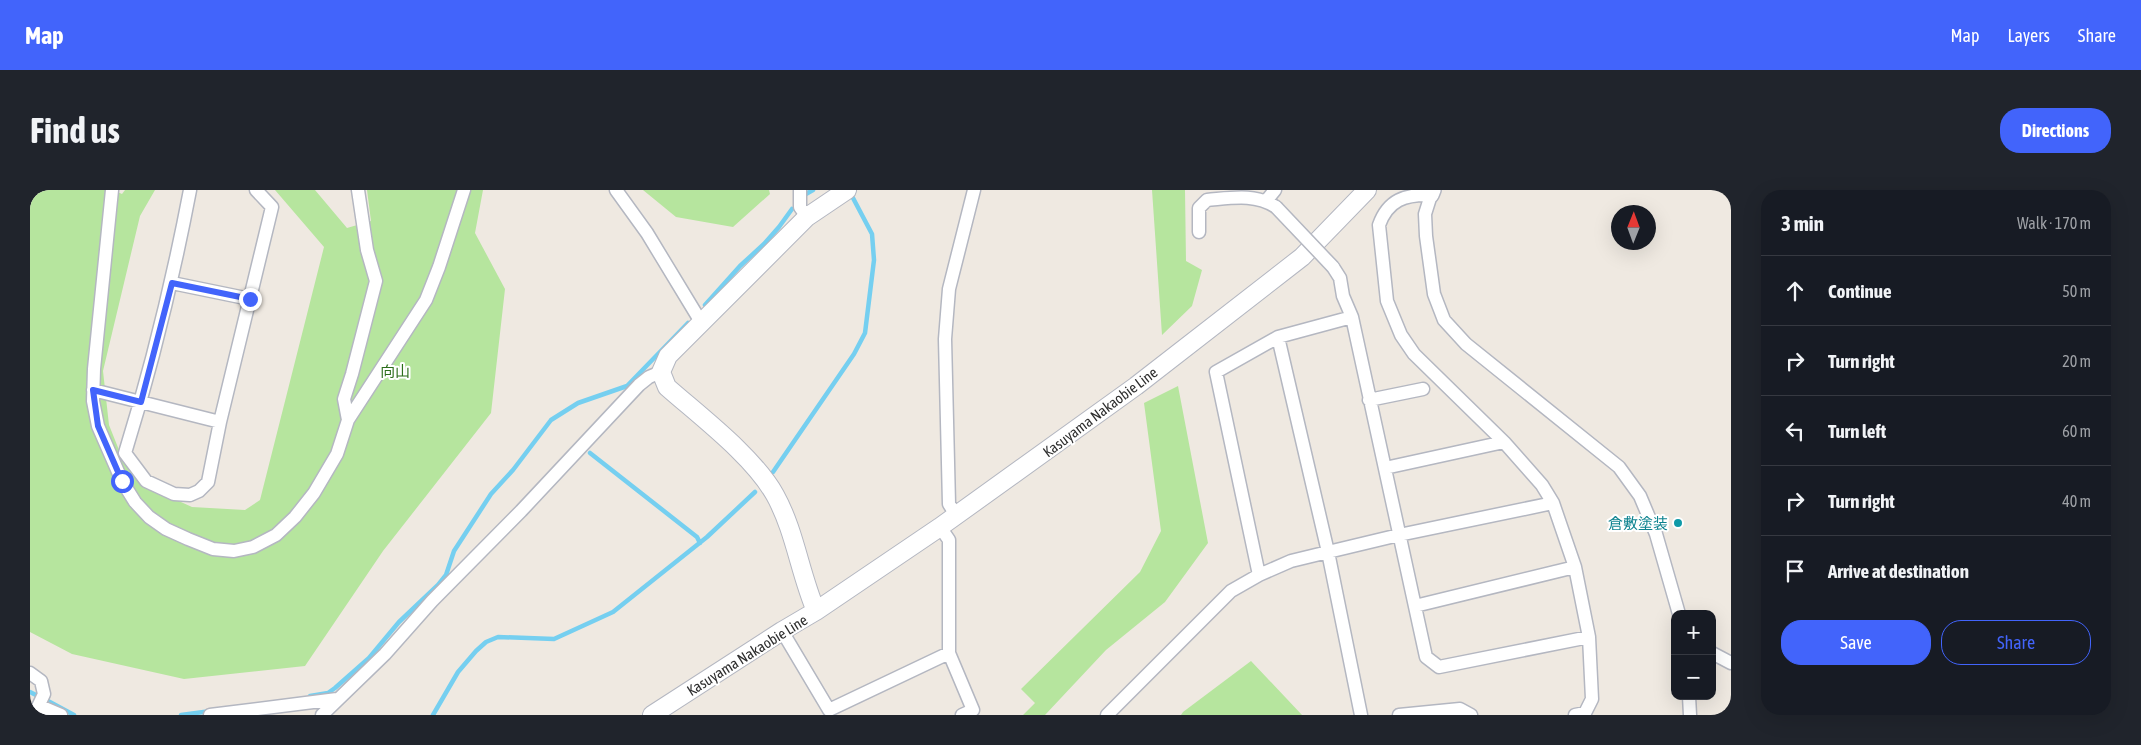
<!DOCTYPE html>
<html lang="en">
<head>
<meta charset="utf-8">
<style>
	body { margin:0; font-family:"Asap Condensed","Noto Sans JP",sans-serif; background:#20242c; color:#f1f3f6 }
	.controls { position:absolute; right:15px; bottom:15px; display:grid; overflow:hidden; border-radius:10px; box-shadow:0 5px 20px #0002 }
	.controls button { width:45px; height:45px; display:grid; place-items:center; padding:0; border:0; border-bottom:1px solid #363941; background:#171b24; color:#f1f3f6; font:25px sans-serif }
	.compass { position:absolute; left:1581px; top:15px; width:45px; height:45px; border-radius:50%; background:#171b24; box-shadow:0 5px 20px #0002; rotate:1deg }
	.stop { position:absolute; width:15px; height:15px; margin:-11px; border:4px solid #4264fb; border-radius:50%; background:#fff }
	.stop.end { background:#4264fb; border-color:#fff; box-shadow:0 1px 5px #0008 }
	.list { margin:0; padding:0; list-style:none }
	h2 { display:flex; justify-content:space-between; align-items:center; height:65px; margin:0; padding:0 20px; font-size:21px }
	h2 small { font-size:16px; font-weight:400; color:#9ea1a6 }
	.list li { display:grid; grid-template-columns:32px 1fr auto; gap:15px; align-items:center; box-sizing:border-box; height:70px; padding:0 20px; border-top:1px solid #363941 }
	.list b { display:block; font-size:19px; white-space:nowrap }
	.list em { font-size:16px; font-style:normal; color:#9ea1a6 }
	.actions { display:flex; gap:10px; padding:15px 20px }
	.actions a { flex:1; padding:11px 0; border:1px solid #4264fb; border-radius:20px; text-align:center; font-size:18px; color:#4264fb }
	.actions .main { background:#4264fb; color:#fff }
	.icon { flex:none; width:28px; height:28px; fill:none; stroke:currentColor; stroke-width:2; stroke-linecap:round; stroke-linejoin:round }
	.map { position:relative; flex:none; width:1701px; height:525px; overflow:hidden; border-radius:20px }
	header { display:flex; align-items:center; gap:30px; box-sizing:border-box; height:70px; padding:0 25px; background:#4264fb; color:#fff }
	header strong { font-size:24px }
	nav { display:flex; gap:28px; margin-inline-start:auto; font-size:18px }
	.intro { display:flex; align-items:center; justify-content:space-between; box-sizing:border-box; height:120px; padding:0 30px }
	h1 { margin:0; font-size:35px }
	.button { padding:12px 22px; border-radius:20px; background:#4264fb; color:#fff; font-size:18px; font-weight:700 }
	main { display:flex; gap:30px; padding:0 30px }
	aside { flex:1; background:#171b24; border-radius:20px; box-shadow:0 5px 20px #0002 }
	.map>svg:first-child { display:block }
	.green { fill:#b6e59e }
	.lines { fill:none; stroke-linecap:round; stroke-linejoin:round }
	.stream { stroke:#75cff0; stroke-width:4.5 }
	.minor-casing { stroke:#b4b7c1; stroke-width:15 }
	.tertiary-casing { stroke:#b4b7c1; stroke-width:18 }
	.secondary-casing { stroke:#b4b7c1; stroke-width:20 }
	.minor { stroke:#fff; stroke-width:12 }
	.tertiary { stroke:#fff; stroke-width:15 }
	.secondary { stroke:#fff; stroke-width:18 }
	.minor-bridge-casing { stroke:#b4b7c1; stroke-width:15; stroke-linecap:butt }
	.minor-bridge { stroke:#fff; stroke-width:12 }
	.route { stroke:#4264fb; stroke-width:6 }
	.culture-dot { fill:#0f9aa8; stroke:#fff; stroke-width:2 }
	.labels { text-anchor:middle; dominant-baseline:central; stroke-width:4; stroke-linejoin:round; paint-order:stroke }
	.park-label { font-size:15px; fill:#2c6e1b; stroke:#fff }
	.street-label { font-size:15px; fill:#2e2e2e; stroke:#fff }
	.culture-label { font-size:15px; fill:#0d838f; stroke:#fff; text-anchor:end }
</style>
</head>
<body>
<header>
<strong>Map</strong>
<nav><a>Map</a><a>Layers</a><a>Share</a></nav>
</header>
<div class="intro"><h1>Find us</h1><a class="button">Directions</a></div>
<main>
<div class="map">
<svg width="1701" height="525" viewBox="0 0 1701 525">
	<rect width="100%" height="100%" fill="#efe9e1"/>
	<path class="green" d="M0 0H83L92 4 95 0H125L110 26 73 181 79 235 93 270 120 298 162 317 215 320 230 310 294 57 245 0H285L317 38 341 31 337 0H453L445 43 475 99 461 223 353 361 275 476 154 489 42 464 0 442Z
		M613 0H739L740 4 703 37 646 27Z
		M1122 0H1155L1156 71 1172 80 1162 116 1132 145Z
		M1148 196 1178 353 1135 412 1076 460 1015 525H993L1005 513 991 499 1110 382 1131 341 1114 213Z
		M1221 471 1272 525H1151L1153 522Z"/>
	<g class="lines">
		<path class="stream" d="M776 4 783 0
			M675 115 710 76 734 54 749 37 762 19
			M560 263 667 347 670 353
			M743 282 824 164 835 143 844 70 842 44 823 8
			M0 502 6 505
			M280 506 298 503 305 498 339 468 369 432 408 395 416 385 424 361 461 304 483 280 521 230 548 213 597 196 658 133
			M18 511 44 525
			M151 525 181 521
			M403 525 428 482 446 461 456 452 468 447 524 449 583 422 677 347 725 302"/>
		<defs>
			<path id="minor" d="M82 0 64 179 63 211 68 236 92 291 105 312 119 327 136 339 158 349 183 359 204 361 223 357 246 345 265 327 284 303 307 264 318 230 396 110 409 77 434 0
				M160 0C143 89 122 176 95 263L116 291 144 304 160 305 169 301 178 292 190 232 242 17 226 0
				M586 0 617 43 671 132
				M770 0V17L777 27
				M1236 11 1245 0
				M1169 42V18L1177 10C1201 8 1225 3 1246 17
				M1303 77 1310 88 1313 106 1322 127
				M142 93 220 109
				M1248 147 1298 362 1331 525
				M63 200 190 232
				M1339 210 1393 199
				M318 230 314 209 322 184 346 91 337 60 328 0
				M1355 278 1474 252
				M926 325 919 314 915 149 919 99 944 0
				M1229 385 1186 182 1248 147 1322 127 1396 467 1409 477 1559 447
				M1385 416 1545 377
				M752 441 799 520 919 463V350L910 337
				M919 463 943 520 932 525
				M1682 463 1701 473
				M0 483 11 491 14 504 4 525
				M1659 506 1660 525
				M10 516 31 525
				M180 525 307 509
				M292 525 355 464 402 411 491 321 609 195 619 187 631 182
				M1077 525 1201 401 1229 385 1261 371 1298 362 1369 345 1523 313
				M1369 525 1430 519 1441 525
				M1545 525 1555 523 1562 509 1559 447 1545 377 1523 313 1512 295 1474 252 1384 164 1371 145 1357 111 1349 35C1358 10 1375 4 1401 5L1395 24 1396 46 1404 104 1414 130 1436 154 1589 277 1610 306 1626 344 1649 424"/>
			<path id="tertiary" d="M1401 5 1403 0"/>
			<path id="secondary" d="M786 421C770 384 765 341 745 305 723 266 671 227 637 197L631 182 638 166 777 27 817 0
				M622 525 752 441 786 421 910 337 1106 196 1272 67 1337 0"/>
		</defs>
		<use href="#minor" class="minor-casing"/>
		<use href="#tertiary" class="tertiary-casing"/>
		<use href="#secondary" class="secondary-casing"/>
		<use href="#minor" class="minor"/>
		<use href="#tertiary" class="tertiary"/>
		<use href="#secondary" class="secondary"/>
		<defs>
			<path id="minor-bridge" d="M1246 17 1303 77"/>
		</defs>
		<use href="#minor-bridge" class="minor-bridge-casing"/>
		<use href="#minor-bridge" class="minor-bridge"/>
	</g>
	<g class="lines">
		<path class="route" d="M92 291 68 236 63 200 111 212 142 93 220 109"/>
	</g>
	<circle class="culture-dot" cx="1648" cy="333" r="5"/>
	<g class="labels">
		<g class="park-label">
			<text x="365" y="181">向山</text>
		</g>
		<g class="street-label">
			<text transform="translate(1070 222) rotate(-37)">Kasuyama Nakaobie Line</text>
			<text transform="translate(717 465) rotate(-32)">Kasuyama Nakaobie Line</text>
		</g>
		<g class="culture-label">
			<text x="1638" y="333">倉敷塗装</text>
		</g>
	</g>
</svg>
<div class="controls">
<button>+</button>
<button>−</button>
</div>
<svg class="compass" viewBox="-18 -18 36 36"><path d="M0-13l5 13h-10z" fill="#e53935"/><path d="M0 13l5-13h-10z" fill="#9ea1a6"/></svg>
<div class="stop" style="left:92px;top:291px"></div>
<div class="stop end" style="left:220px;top:109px"></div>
</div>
<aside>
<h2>3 min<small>Walk · 170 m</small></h2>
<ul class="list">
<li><svg class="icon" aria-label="ahead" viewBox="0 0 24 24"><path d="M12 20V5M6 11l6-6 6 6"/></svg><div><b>Continue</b></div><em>50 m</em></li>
<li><svg class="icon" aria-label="right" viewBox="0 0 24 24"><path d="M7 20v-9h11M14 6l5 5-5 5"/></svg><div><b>Turn right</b></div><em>20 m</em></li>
<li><svg class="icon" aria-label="left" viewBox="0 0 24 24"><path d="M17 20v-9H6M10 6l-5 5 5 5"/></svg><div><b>Turn left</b></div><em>60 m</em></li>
<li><svg class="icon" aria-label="right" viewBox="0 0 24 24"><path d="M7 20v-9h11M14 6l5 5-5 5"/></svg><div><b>Turn right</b></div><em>40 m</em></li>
<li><svg class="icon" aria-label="arrive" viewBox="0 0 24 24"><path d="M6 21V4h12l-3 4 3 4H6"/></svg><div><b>Arrive at destination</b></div></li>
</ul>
<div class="actions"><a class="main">Save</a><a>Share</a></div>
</aside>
</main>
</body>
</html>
